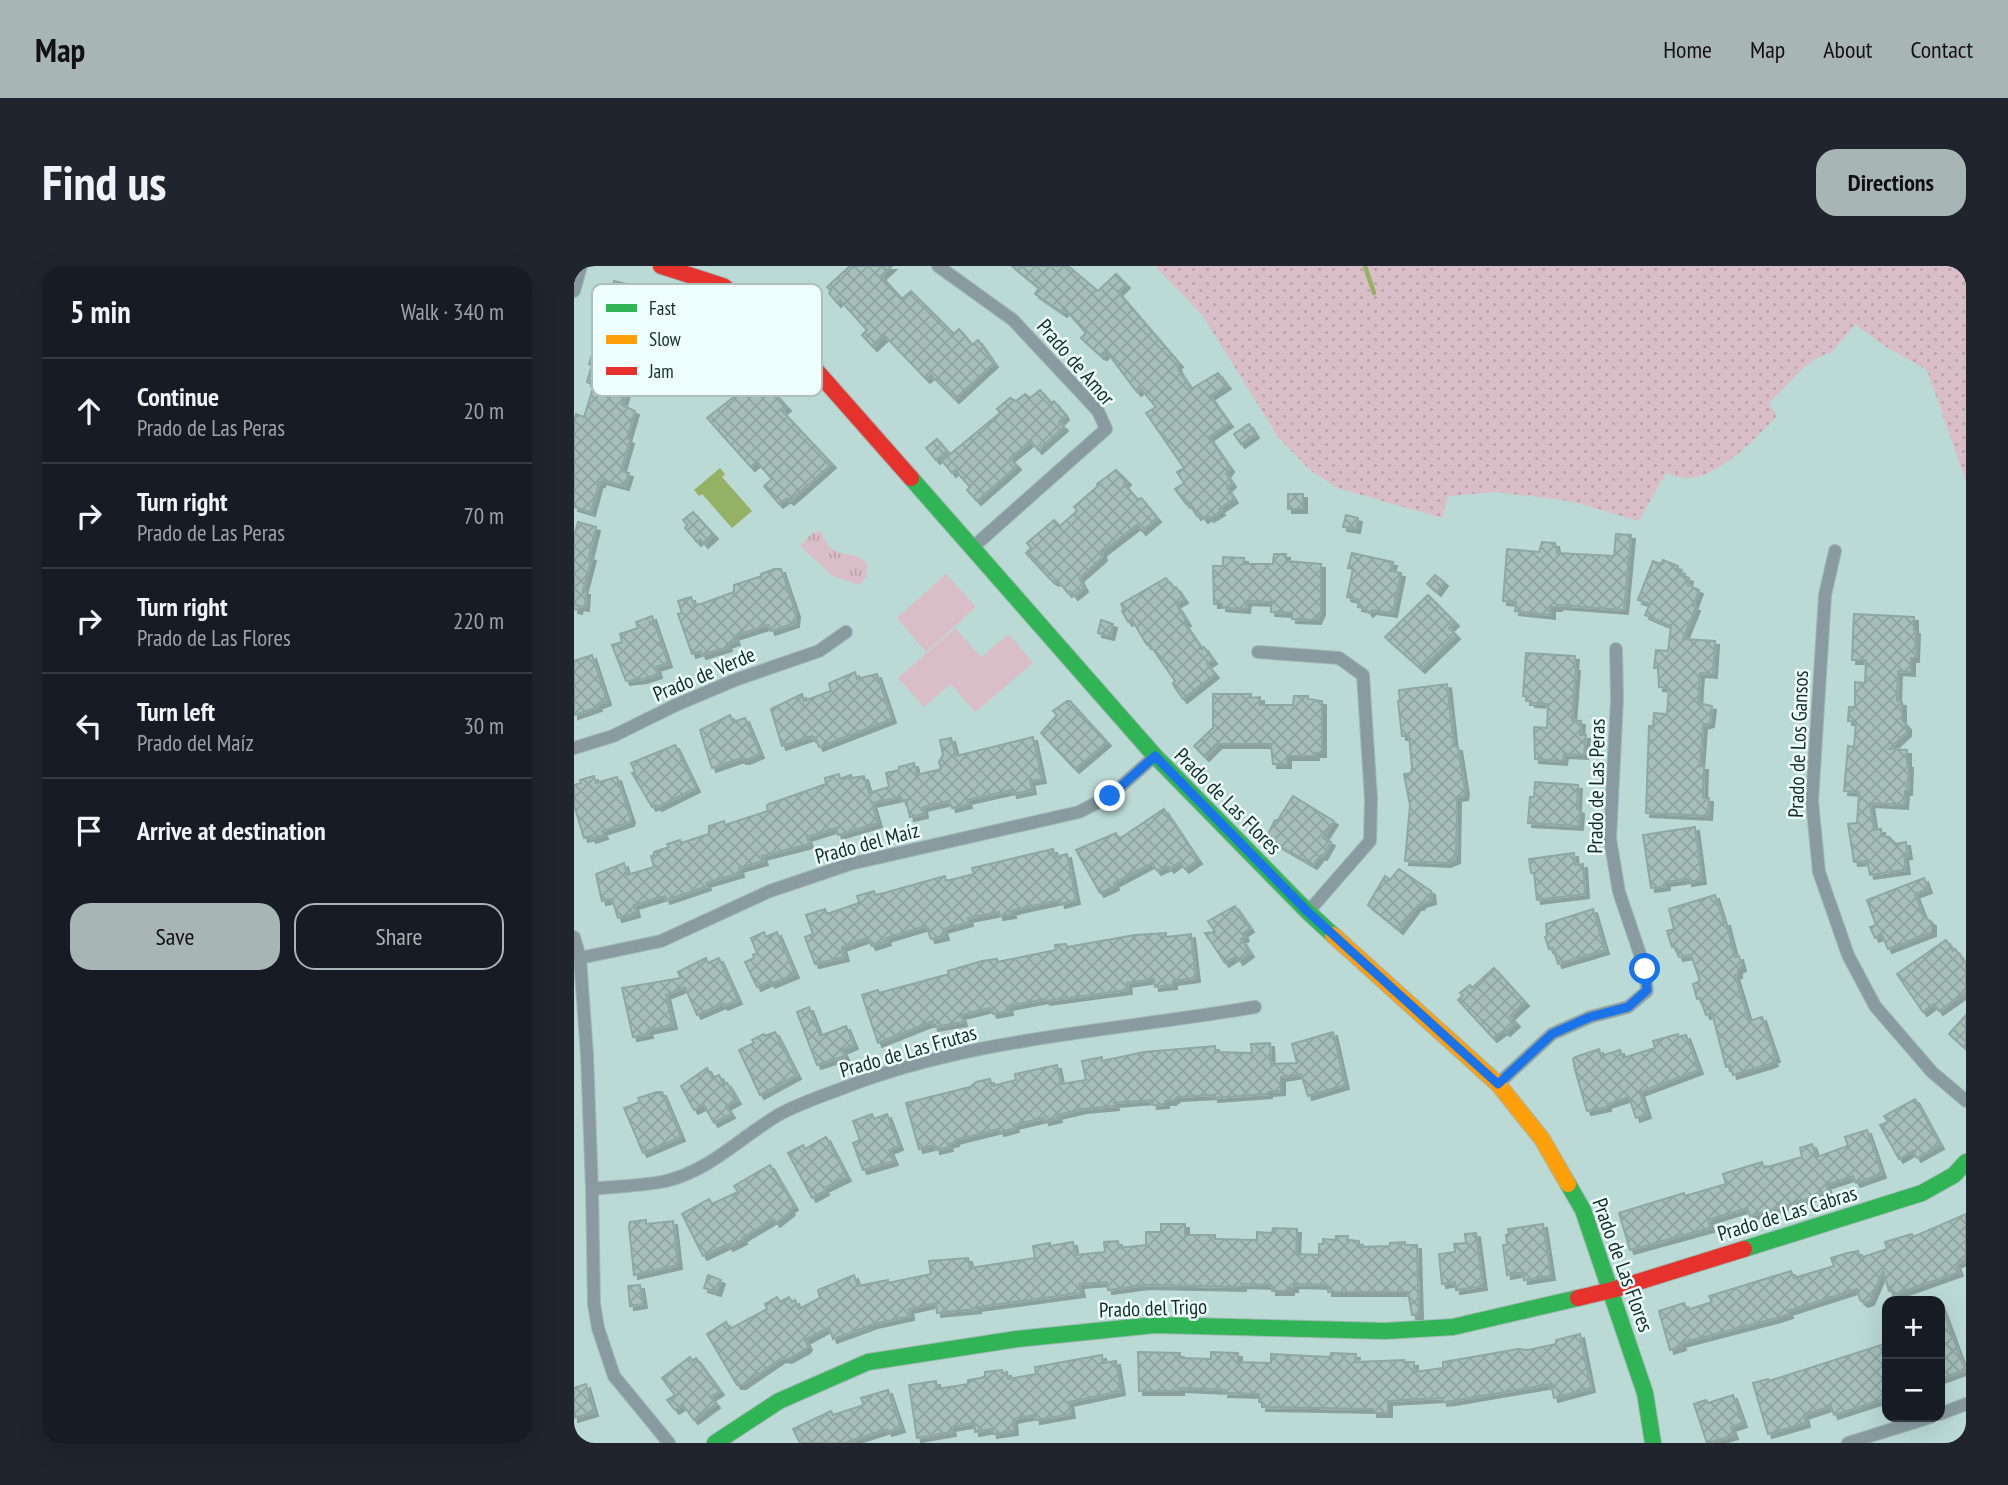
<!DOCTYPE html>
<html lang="en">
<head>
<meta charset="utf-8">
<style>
	body { margin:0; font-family:"PT Sans Narrow",sans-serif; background:#20242c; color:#f1f3f6 }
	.controls { position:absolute; right:21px; bottom:21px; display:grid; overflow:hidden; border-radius:14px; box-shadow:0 7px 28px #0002 }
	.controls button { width:63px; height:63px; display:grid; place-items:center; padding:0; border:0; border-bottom:2px solid #363941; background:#171b24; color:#f1f3f6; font:35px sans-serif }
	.stop { position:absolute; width:21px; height:21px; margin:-16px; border:5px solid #1a73e8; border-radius:50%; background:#fff }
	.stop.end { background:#1a73e8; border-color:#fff; box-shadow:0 2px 7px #0008 }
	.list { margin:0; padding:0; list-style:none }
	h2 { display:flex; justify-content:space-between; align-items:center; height:91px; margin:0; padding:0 28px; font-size:30px }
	h2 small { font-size:23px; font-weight:400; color:#9ea1a6 }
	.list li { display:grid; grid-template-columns:46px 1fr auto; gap:21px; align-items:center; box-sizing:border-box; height:105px; padding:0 28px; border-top:2px solid #363941 }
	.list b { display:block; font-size:26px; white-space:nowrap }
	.list p { margin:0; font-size:23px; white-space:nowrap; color:#9ea1a6 }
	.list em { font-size:23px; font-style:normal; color:#9ea1a6 }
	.actions { display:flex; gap:14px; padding:21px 28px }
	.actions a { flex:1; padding:16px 0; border:2px solid #a8b5b5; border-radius:21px; text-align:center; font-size:24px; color:#a8b5b5 }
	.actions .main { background:#a8b5b5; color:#111 }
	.icon { flex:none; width:38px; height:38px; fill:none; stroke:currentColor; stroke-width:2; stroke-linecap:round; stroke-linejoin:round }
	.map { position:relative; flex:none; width:1392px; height:1177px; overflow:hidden; border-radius:21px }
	header { display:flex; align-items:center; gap:42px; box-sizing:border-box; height:98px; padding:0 35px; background:#a8b5b5; color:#111 }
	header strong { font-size:33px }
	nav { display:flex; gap:38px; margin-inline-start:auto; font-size:24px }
	.intro { display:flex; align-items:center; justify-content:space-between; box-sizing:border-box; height:168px; padding:0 42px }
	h1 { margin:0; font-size:49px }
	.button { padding:18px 32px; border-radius:21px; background:#a8b5b5; color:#111; font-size:24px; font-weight:700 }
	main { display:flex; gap:42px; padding:0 42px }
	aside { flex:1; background:#171b24; border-radius:21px; box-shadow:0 7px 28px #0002 }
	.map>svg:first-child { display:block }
	.grass { fill:url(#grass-dots) }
	.park { fill:url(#park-tufts) }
	.pitch { fill:#dabec7 }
	.water { fill:#95b165 }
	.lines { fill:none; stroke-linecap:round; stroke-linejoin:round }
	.stream { stroke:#95b165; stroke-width:4.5 }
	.building { fill:url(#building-cross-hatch); stroke:#8ea7a3; stroke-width:2; filter:url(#shadow) }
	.street-casing { stroke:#a0b8b4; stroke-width:14 }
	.fast-casing { stroke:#a0b8b4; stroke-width:18 }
	.slow-casing { stroke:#a0b8b4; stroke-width:18 }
	.jam-casing { stroke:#a0b8b4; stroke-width:18 }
	.street { stroke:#899ba1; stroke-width:12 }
	.fast { stroke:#30b455; stroke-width:16 }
	.slow { stroke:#ff9f0a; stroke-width:16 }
	.jam { stroke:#e5322d; stroke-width:16 }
	.route { stroke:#1a73e8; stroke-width:9 }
	.labels { text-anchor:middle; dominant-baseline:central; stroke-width:5; stroke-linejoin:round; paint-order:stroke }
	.street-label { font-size:21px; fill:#152c28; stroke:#eefffc }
	.key { fill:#eefffc; stroke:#adc0bc; stroke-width:2 }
	.key-label { font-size:19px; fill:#152c28 }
</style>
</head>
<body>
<header>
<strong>Map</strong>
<nav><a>Home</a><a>Map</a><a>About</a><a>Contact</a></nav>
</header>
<div class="intro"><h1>Find us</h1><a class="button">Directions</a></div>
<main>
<aside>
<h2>5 min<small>Walk · 340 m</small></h2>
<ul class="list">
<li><svg class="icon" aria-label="ahead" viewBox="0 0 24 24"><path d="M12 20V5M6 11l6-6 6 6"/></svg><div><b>Continue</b><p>Prado de Las Peras</p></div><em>20 m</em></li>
<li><svg class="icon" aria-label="right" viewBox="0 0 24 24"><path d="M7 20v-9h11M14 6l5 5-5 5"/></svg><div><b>Turn right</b><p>Prado de Las Peras</p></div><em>70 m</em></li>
<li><svg class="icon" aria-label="right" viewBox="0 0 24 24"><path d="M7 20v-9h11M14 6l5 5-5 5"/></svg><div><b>Turn right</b><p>Prado de Las Flores</p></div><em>220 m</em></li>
<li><svg class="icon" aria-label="left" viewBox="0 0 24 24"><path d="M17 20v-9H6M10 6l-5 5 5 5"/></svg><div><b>Turn left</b><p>Prado del Maíz</p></div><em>30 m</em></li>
<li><svg class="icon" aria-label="arrive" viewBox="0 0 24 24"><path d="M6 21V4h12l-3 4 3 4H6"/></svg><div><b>Arrive at destination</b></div></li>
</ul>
<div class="actions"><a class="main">Save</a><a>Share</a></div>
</aside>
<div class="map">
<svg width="1392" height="1177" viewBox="0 0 1392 1177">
	<defs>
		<pattern id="grass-dots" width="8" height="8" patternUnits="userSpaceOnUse" patternTransform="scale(1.75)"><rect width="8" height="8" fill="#dabec7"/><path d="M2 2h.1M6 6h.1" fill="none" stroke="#baa3ab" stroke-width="1.8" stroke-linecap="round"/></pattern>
		<pattern id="park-tufts" width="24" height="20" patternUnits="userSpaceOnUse" patternTransform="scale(1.75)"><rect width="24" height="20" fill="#dabec7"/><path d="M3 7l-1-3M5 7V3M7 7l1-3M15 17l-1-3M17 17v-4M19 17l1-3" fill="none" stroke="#baa3ab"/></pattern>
		<pattern id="building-cross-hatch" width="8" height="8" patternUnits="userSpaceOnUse" patternTransform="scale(1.75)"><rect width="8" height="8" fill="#a6bfbb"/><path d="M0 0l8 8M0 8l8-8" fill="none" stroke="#8ea4a1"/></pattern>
		<filter id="shadow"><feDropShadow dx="4" dy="4" stdDeviation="0" flood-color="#0004"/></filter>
	</defs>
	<rect width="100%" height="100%" fill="#bbdad5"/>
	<path class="grass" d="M581 0H1392V216L1353 104 1309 79 1281 58 1258 86 1243 92 1228 103 1195 137 1203 150C1182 172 1145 211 1114 212 1107 213 1099 209 1092 207L1065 255 996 235 920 226 874 230 868 252 763 222 736 204 704 171 629 50Z"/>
	<path class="park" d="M247 265C259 299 276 280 293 297L292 311 286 319 259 310 226 280 238 267Z"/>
	<path class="pitch" d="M372 308 402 341 352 386 323 352Z
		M381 362 407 391 435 368 459 397 401 446 377 418 350 441 324 412Z"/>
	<path class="water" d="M146 202 151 208 148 211 178 245 158 262 128 228 125 230 120 224Z"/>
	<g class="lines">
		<path class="stream" d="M791 0 800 27"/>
	</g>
	<path class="building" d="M276 0H318L307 10 328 33 337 25 380 68 385 63 398 79 404 74 420 97 381 133 357 109 352 113 311 70 299 81 288 69 293 64 266 34 263 37 255 27 257 25 253 21Z
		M438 0H494L524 25 542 8 552 18 544 26 605 97 603 99 604 103 617 123 644 107 653 119 636 130 655 157 635 171 656 202 652 208 658 217 653 222 660 233 645 243 647 245 636 252 634 250 630 253 626 248 623 250 614 236 612 238 601 223 610 217 603 206 610 202 572 147 582 141 567 123 563 126 533 86 529 90 526 89 507 72 512 67 492 44 489 47 461 28 465 22Z
		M40 15 111 32 114 40 112 48 88 41 76 74 72 73 65 97 63 101 60 100 48 139 61 145 53 172 56 174 47 205 55 207 51 220 28 214 27 217 25 216 17 246 0 241V156L2 148 10 151 20 119 13 116 18 99 15 98 20 83 27 85 34 62 30 61Z
		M193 119 213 141 208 145 258 198 216 235 213 232 205 238 190 220 198 213 183 196 177 201 133 152 174 120 183 128Z
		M466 124 477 137 480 135 489 146 491 150 485 156 490 161 464 184 457 175 436 192 443 200 403 235 393 224 396 221 381 204 378 207 368 195 426 147 423 143 436 132 442 135 451 128 456 132Z
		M675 158 681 168 667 178 660 168Z
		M363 173 373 185 362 194 352 182Z
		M542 204 553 215 550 218 564 234 567 232 583 252 568 265 563 259 528 286 529 291 505 312 510 322 500 330 496 325 494 327 483 314 481 316 476 313 452 287 457 282 453 277 480 254 486 260 503 245 500 241 524 220 523 218Z
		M714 228H729V243H714Z
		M119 246 140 269 130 278 126 273 123 276 111 262 113 259 109 254Z
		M772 249 784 252 782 263 769 261Z
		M4 256 22 261 15 290 18 291 9 325H12L11 341 5 340 4 344 0 343V270Z
		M1042 268 1057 269 1050 344 984 339V341H977V349L941 345 942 336 929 335 933 283 965 286 968 276 981 277 983 287 1040 290Z
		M778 287 819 296 817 305 827 307 819 347 798 344 795 347 792 343 784 341 785 334 773 331 779 303 774 302Z
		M700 288H712V295L747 298V345L743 354 718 353V347L697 346V336L673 335 672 343 657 342 648 341V338H640L639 300H649V291L670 292V298H699Z
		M1089 294 1104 300 1103 303 1107 304 1105 308 1115 312 1114 319 1125 324 1119 340 1122 341 1109 373 1141 375 1139 408 1126 407 1124 437 1138 440 1136 457 1129 459 1126 500H1130L1129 532H1135L1134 550 1072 547 1075 460H1079L1080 447 1093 448 1095 422 1085 421 1084 402H1080L1082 384 1094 385 1097 360 1071 349 1076 338 1064 334 1079 295 1087 298Z
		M200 303H207L222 347 221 357 197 365 195 359 160 370 162 375 153 378 154 381 128 389 127 385 118 388 104 348 108 347 104 335 117 331 120 339 127 338 160 326V319L188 310 187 308Z
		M861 309 870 316 863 326 853 318Z
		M592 312 600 322 602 321 610 333 602 338 613 356 610 357 628 383 630 381 639 394 633 398 641 408 609 433 600 420 599 417 601 415 576 379H573L558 354 554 356 548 345 550 344 547 338Z
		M854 329 881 356 875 362 882 369 847 403 811 371Z
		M1280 348 1340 351V364H1342L1341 392H1337V406L1324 405 1323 435 1328 436V454L1333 460V466L1315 483 1333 484V498H1335L1334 525H1331L1330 539 1296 537 1300 564 1307 563 1308 570 1315 571 1322 578 1332 576 1334 589 1330 590 1332 604 1296 609 1293 595 1280 596 1274 558 1283 557 1285 526 1270 525 1274 480 1280 481 1282 456 1274 455 1275 441H1281V416L1291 417 1292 394H1278Z
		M78 350 94 397 82 401 84 408 69 413 52 415 38 379 48 376 46 368 64 362 62 356Z
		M527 354 539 358 536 370 524 367Z
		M952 387 1001 390 1000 401H1002L998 454 1007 455 1006 469H1012L1010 489 990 488 989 495 961 493 960 461 973 462 974 438 957 437V435H952V430H949Z
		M18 389 33 435 23 439 24 441 0 449V395Z
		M281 406 283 413 303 408 318 453 245 481 241 471 238 472V470L208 480 197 443 228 428 230 435 257 425 255 418 258 416Z
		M873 418 880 480 884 481 891 525 890 530 883 531 882 593 873 597 831 595 836 539 830 508 837 507 838 501 835 470H828L824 435H826L825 424Z
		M639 428H677V432L686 431V439H719L720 430H734V433L748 435V487H741V490H713V498H699L697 478H644L631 491 620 480 639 462Z
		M493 435H496L502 442 533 476 501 503 467 467 483 449 479 445Z
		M156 449 159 456 171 452 186 488 172 494H168L167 492 138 502 126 464Z
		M459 471 468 513 456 515 458 524 439 528 438 524 393 534 394 538 378 542 375 535 349 541 350 548 336 551 332 534 328 535 327 531 298 537 304 557 264 569 262 562 233 571 235 578 188 590 190 595 165 602 166 607 132 617 133 620 92 634 91 630 60 639 62 647 44 652 38 633 28 635 22 608 50 597 53 609 80 601 77 590 80 589V586L95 581 93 578 106 574 107 577 135 568V560L150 555 151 559 194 545 193 539 195 538 252 518 251 512 265 508 266 513 277 509V512L290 510 295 527 315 521 312 507 325 504V501L340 497 343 509 367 503 365 496 369 489 366 474 377 472 382 490Z
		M101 479 122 522 84 541 82 539 78 541 58 507 61 506 57 497Z
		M20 510 22 517 43 511 57 553 56 556 28 565 30 569 18 573 17 570 10 572 0 539V519L7 517 6 514Z
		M961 516 1004 519 1003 543 1006 544 1005 560 954 557 956 531H960Z
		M719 530 760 555 749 572 757 576 749 590 747 589 739 599 692 572 701 554 703 555Z
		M590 543 624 594 611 603 605 596 596 603 594 600 583 605 578 597 540 617 541 620 526 627 502 584 542 567 545 573Z
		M1121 561 1128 614 1114 616V613L1092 616V620L1077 622 1069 569Z
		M479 583 481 591 493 588 502 634 487 638 486 634 444 643 437 645 438 648 425 650V646L394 652 395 656 369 663 371 670 357 673 352 660 312 672 313 675 298 680 293 672 268 681 271 691 241 698 231 671 239 668 232 649 251 643 253 648 285 637 283 630 300 625 301 629 310 627 371 610 372 615 400 608 398 602Z
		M1000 587 1001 599 1009 598 1011 628 963 634 960 607H957L955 593Z
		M825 603 857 625 858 634 848 637 846 640 844 639 825 664 794 639 811 610 816 614Z
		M1350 612 1354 623 1341 628 1350 651 1358 656V666L1314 683 1308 669 1301 672 1296 661 1302 659 1293 634Z
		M1141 629 1150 657 1152 656 1161 691 1165 690 1168 701 1164 703V708L1161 709 1175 755 1188 751 1202 792 1198 793 1200 796 1195 798 1159 809 1156 799 1152 801 1138 747 1132 749 1126 732 1123 733 1119 718 1126 715 1117 689 1105 691 1100 680 1098 681 1093 665 1100 663 1095 643Z
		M661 640 676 662 669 667 671 671 667 673 676 687 665 695 662 690 651 697 631 667 641 666 634 655Z
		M1019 643 1031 684 984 698 979 682 975 683 971 671 973 670 972 658Z
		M190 666 192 671 203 666 221 708 197 718 196 715 183 721 171 696 180 692 179 689 183 687 177 672Z
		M592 667V671L617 668 622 712 599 715V719L581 721 580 713 553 717 554 724 472 735 471 733 434 740 435 745 419 748 416 742 387 749 389 756 360 761 359 755 304 777 288 729 304 724 305 727 375 708 374 705 408 695 423 693V696L482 684 481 679 492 678 493 681 561 669Z
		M1372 674 1379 685 1381 683 1392 698V726L1365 745 1360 738 1349 746 1323 708Z
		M132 692 134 697 145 692 164 734 150 740 148 738 123 749 111 721 92 729 99 759 74 764 75 768 59 771 48 722 107 712 104 706Z
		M920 702 951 736 936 750 942 757 932 766 930 764 919 772 884 734 889 729 886 727 896 719 898 722Z
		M235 741 246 770 272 760 280 779 268 784 271 790 243 799 223 746Z
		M1392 749V783L1375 768Z
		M201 766 223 809 186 829 165 784 180 777 178 774 190 768 191 770Z
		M759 766 771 819 734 830 727 808 707 811V825L694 826V828L640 832V829L603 831 598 835H591V838L579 839 578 834 540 837 541 840 509 843 483 849 484 852 471 855 470 852 440 859 441 862 426 866 425 863 381 874V876L374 878 375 881 362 884 361 879 345 883 332 837 396 821 402 816 416 813 418 820 442 814 441 808 483 799 487 818 512 814 508 795 528 791V795L570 786 641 780V786L678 787 677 778 696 777 697 798 723 797 718 778Z
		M1104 768V771L1112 769 1125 804 1066 826 1073 848 1062 852 1055 831 1033 838V841L1013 845 1000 800H1001L999 793 1001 791 1025 783 1027 790 1046 784 1049 792 1081 782 1079 775Z
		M133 802 138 812 145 809 150 819 153 817 163 834 152 840 157 848 140 857 130 839 120 844 107 820Z
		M83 826H88L107 871 69 887 50 842 66 836 64 832Z
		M1341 833 1366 879 1343 892 1339 885 1325 893 1306 859 1314 856 1310 850Z
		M298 848 300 853 313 848 325 880 315 884 320 895 289 904 279 877 286 874 279 855Z
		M1293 864 1308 908 1282 917 1279 910 1252 919 1254 925 1233 933 1176 950 1173 942 1134 954 1136 962 1056 984 1045 947 1110 927 1111 930 1152 918 1149 908 1188 896 1190 902 1228 891 1226 882 1238 878 1243 891 1274 880 1271 871Z
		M252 871 273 911 250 922 251 925 238 932 214 887 229 879 231 883Z
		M196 899 220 940 216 943 217 945 202 957 200 953 168 972 169 974 155 981 154 978 129 990 108 948 135 933 138 938 164 926 160 920Z
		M1392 948V994L1382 998 1385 1006 1320 1029 1318 1024 1315 1025 1309 1005 1296 1035 1290 1037 1286 1034 1283 1023 1214 1045 1215 1048 1203 1052 1107 1077 1108 1080 1096 1084 1085 1045 1110 1037 1113 1044 1138 1036 1135 1030 1217 1005 1220 1012 1260 1000 1257 992 1274 987 1284 985 1286 992 1313 983 1311 976 1338 968 1339 971Z
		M72 954V958L99 955 104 999 60 1009 55 960 56 956Z
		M587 958H611V969H641V973L683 974V966L698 967 699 962 723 963 722 988 745 989V978H749V973L762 974V970H774L773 974 785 975V981L816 980V977L831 976V979H843L845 1049H838L834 1026H754V1019L720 1018V1022H716V1025H698V1021L695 1019 668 1018V1021L571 1019 534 1024 533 1016 505 1018 507 1027 403 1041V1043L363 1047 362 1037 335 1043 336 1050 300 1058 259 1073 255 1061 231 1074 234 1080 232 1083 214 1093 208 1092 168 1119H163L133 1068 152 1056 156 1063 193 1043 191 1038 203 1031 206 1036 215 1031 218 1036 221 1034 225 1043 246 1032 244 1024 280 1009 284 1020 314 1014V1017L357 1008 355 995 394 992 396 1002 461 992 459 980 476 977V980L499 976 501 989 531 986 530 976 544 975 545 982 572 979V966H587Z
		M969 958 977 1010 950 1014 949 1006 933 1009 929 979H933L932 969 935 968 934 963Z
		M902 967 909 1020 882 1024 881 1016 868 1018 865 988 881 986 880 978 892 977 891 968Z
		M134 1009 147 1014 143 1026 130 1022Z
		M66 1019 69 1038 56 1040 54 1020Z
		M1366 1037 1391 1104 1366 1113V1091L1369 1090 1366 1081Z
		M1006 1068 1017 1122 980 1132 977 1118 878 1135 869 1136V1132L814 1135V1147H799V1143L688 1141V1136H685V1128L650 1127 651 1124 606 1122V1125H565L564 1086 606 1087V1092L637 1093V1086L664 1087V1096L697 1097V1088L756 1091 757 1087 782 1088 781 1096 830 1094V1096H840V1106L869 1102V1096L944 1083 954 1084 982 1078V1074Z
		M1313 1077V1132L1260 1149 1257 1140 1230 1149 1232 1157 1194 1168 1179 1117 1194 1113 1195 1115Z
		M528 1089 529 1097 542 1095 547 1125 495 1136 497 1148 462 1154 461 1149 439 1153 440 1165 419 1168 418 1163 401 1166 400 1157 377 1161 378 1166 343 1172 335 1119 362 1115 363 1123 394 1118V1114L407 1112 411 1110V1106L428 1104V1107L433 1106 434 1113 462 1108 461 1101Z
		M116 1091 119 1095 122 1092 146 1125 137 1131 142 1138 120 1154 109 1139 101 1144 93 1134 101 1129 88 1112Z
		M12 1118 20 1146 0 1152V1122Z
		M314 1124 327 1162 314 1166 313 1163 270 1177H226L219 1163 257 1145 259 1149 290 1139 287 1132Z
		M1159 1129 1169 1157 1157 1161 1160 1169 1133 1177 1120 1138 1132 1134 1134 1137Z"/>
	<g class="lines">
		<defs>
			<path id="street" d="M364 0 439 54 524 145 532 163 398 282
				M0 25 7 0
				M1261 285 1251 329 1238 535 1245 606 1274 689 1301 740 1358 806 1392 835
				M684 386 765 392 789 409 797 533 796 575 734 646
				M0 482 39 470 102 439 161 414 245 385 272 366
				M0 671 6 692 13 789 18 923 20 1038 24 1062 40 1110 95 1177
				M6 692 87 675 196 625 276 598 505 546 536 530 581 490
				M924 818 978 768 1016 751 1054 741 1073 725 1071 703 1045 626 1036 573 1043 433 1042 383
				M18 923C42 920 69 920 92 915 137 904 168 870 206 848 230 835 260 826 285 816 413 770 549 764 681 741
				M1366 1148 1392 1138
				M1274 1177 1357 1151"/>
			<path id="fast" d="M337 212 581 490 734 646 759 669
				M994 918 1009 944 1071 1127 1079 1177
				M1170 983 1348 927 1380 909 1392 896
				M141 1177 205 1135 294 1096 443 1073 581 1059 811 1065 879 1061 1004 1032"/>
			<path id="slow" d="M759 669 924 818 968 873 994 918"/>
			<path id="jam" d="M87 0 149 20 203 60 337 212
				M1004 1032 1038 1024 1170 983"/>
		</defs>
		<use href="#street" class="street-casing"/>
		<use href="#fast" class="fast-casing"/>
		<use href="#slow" class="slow-casing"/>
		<use href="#jam" class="jam-casing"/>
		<use href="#street" class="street"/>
		<use href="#fast" class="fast"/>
		<use href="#slow" class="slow"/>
		<use href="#jam" class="jam"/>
	</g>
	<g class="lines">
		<path class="route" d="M536 530 581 490 734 646 924 818 978 768 1016 751 1054 741 1073 724 1071 703"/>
	</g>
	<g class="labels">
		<g class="street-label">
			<text transform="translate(502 96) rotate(49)">Prado de Amor</text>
			<text transform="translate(130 408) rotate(-23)">Prado de Verde</text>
			<text transform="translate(1224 478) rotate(-88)">Prado de Los Gansos</text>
			<text transform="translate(1022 520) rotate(-89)">Prado de Las Peras</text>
			<text transform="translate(654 535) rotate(45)">Prado de Las Flores</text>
			<text transform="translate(293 577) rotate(-15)">Prado del Maíz</text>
			<text transform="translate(334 785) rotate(-16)">Prado de Las Frutas</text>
			<text transform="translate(1213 947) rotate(-17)">Prado de Las Cabras</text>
			<text transform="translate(1049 999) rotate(70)">Prado de Las Flores</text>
			<text transform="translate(579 1042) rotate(-2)">Prado del Trigo</text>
		</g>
	</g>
	<rect x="18" y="18" width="230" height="112" rx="10" class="key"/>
	<rect x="32" y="38" width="31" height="8" fill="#30b455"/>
	<rect x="32" y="69" width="31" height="9" fill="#ff9f0a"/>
	<rect x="32" y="101" width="31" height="8" fill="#e5322d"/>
	<g class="key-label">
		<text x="75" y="49">Fast</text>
		<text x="75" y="80">Slow</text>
		<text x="75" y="112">Jam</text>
	</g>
</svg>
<div class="controls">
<button>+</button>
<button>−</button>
</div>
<div class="stop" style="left:1071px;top:703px"></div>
<div class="stop end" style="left:536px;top:530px"></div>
</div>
</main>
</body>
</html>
